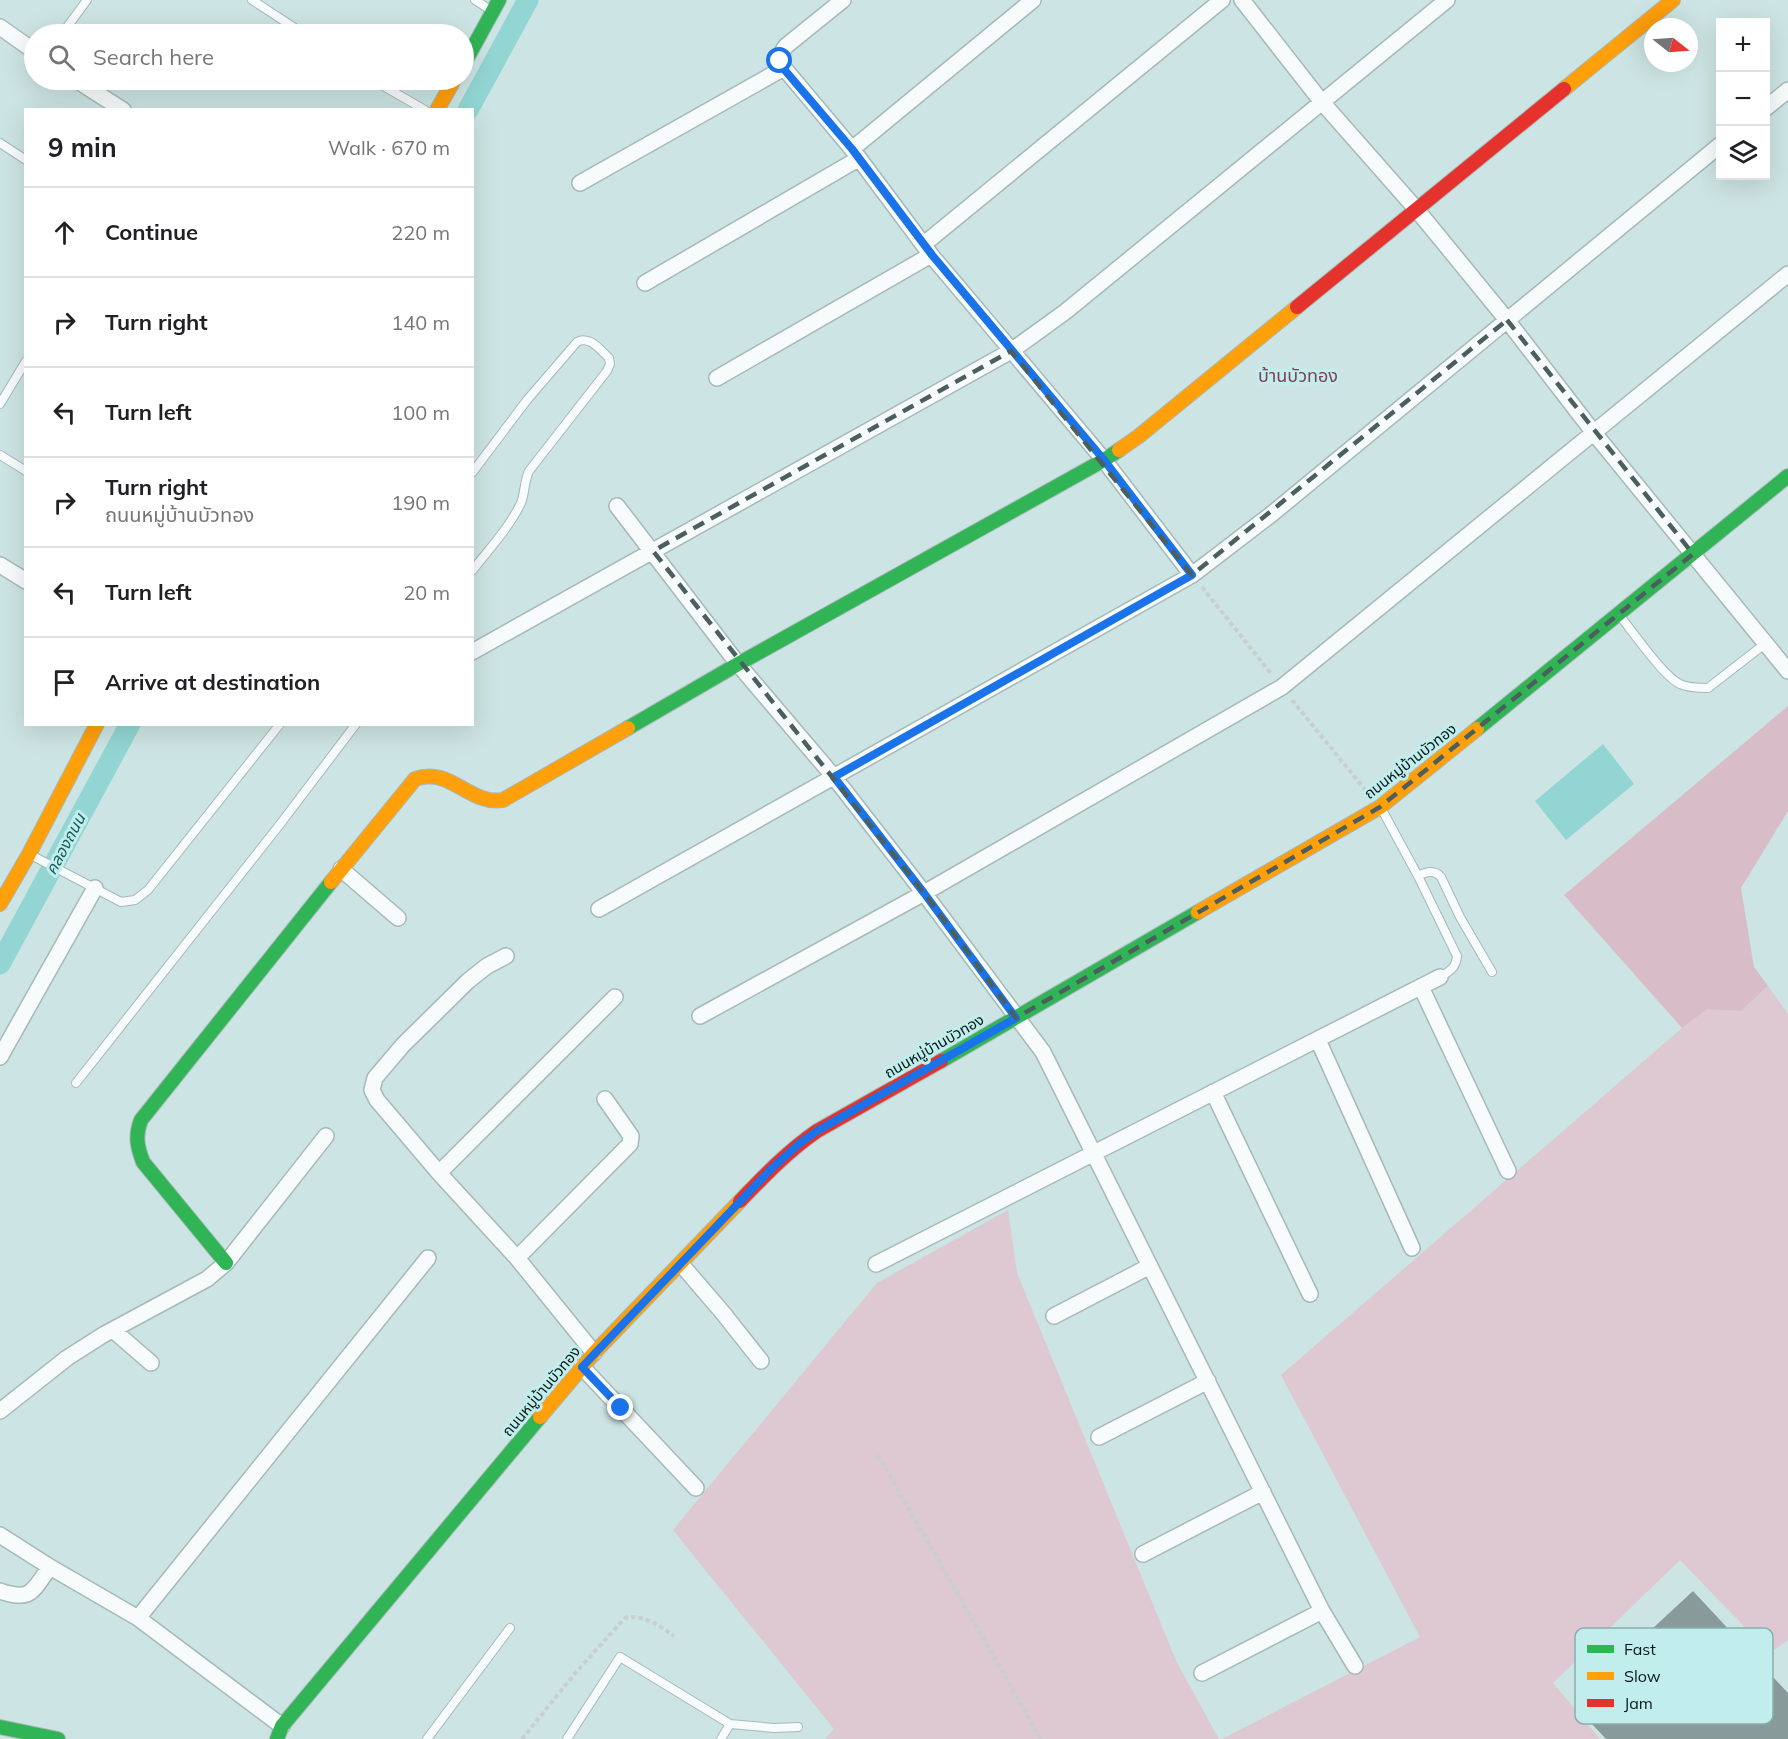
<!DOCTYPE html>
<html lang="en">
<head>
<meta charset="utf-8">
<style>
	body { margin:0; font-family:Mulish,"Noto Sans Thai",sans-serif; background:#f6f6f6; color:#202124 }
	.controls { position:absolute; right:18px; top:18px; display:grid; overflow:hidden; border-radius:0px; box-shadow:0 6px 24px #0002 }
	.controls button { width:54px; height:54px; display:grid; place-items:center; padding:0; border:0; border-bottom:2px solid #e0e0e0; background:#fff; color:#202124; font:30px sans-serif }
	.compass { position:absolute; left:1644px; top:18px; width:54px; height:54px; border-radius:50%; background:#fff; box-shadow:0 6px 24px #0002; rotate:107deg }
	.stop { position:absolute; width:18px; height:18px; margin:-14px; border:4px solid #1a73e8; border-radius:50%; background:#fff }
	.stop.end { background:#1a73e8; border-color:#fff; box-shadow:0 2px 6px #0008 }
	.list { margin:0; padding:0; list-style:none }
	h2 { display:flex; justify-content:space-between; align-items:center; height:78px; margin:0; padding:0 24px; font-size:26px }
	h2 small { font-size:20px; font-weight:400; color:#757577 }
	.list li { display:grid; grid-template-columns:39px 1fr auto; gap:18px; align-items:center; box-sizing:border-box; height:90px; padding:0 24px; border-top:2px solid #e0e0e0 }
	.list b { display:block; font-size:22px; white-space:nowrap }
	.list p { margin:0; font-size:20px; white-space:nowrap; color:#757577 }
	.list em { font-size:20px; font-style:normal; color:#757577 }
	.icon { flex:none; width:33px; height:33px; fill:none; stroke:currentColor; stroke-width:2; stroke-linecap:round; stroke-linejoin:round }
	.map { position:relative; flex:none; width:1788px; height:1739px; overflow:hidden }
	.search { position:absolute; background:#fff; box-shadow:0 6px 24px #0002; left:24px; top:24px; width:450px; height:66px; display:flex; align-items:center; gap:15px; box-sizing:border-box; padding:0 21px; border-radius:33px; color:#757577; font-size:22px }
	.panel { position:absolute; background:#fff; box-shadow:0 6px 24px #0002; left:24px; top:108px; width:450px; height:618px; border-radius:0px }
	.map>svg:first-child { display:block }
	.green { fill:#dec8d1 }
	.forest { fill:#d8bdc8 }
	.water { fill:#92d5d2 }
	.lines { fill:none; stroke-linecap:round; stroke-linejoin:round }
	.canal { stroke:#92d5d2; stroke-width:21 }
	.building { fill:#889b9a }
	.lane-casing { stroke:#a6b9b8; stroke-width:10 }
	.street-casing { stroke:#a6b9b8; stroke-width:18 }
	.fast-casing { stroke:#a6b9b8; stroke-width:16 }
	.slow-casing { stroke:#a6b9b8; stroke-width:16 }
	.jam-casing { stroke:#a6b9b8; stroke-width:16 }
	.path { stroke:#c8cfcf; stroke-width:4; stroke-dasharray:4.5 3; stroke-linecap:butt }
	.lane { stroke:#f7fbfb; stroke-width:8 }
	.street { stroke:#f7fbfb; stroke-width:15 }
	.fast { stroke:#30b455; stroke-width:14 }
	.slow { stroke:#ff9f0a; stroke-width:14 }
	.jam { stroke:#e5322d; stroke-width:14 }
	.route { stroke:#1a73e8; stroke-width:8 }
	.marked { fill:none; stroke:#4c5f5f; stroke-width:4.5; stroke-dasharray:12 8; stroke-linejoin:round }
	.labels { text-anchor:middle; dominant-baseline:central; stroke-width:6; stroke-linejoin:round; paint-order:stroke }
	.street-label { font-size:15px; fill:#071818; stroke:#c1eeec }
	.water-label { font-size:16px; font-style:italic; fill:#155e5c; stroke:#c1eeec }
	.quarter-label { font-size:18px; fill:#833d55; stroke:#c1eeec }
	.key { fill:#c1eeec; stroke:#89aeac; stroke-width:1.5 }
	.key-label { font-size:16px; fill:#071818 }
</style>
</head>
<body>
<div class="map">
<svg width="1788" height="1739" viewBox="0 0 1788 1739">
	<rect width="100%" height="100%" fill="#cce4e3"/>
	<path class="green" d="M1768 986 1788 1014V1640L1770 1653 1680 1560 1553 1683 1600 1739H1222L1420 1637 1281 1375 1682 1028 1707 1008 1741 1011Z
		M1008 1210 1017 1273 1177 1663 1219 1739H825L834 1729 673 1530 877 1283Z"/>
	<path class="forest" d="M1788 706V811L1741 888 1754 967 1768 986 1741 1011 1707 1009 1682 1028 1564 895Z"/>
	<path class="water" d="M1603 744 1634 784 1566 840 1535 801Z"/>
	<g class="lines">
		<path class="canal" d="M468 110 528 0
			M0 964 130 724"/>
	</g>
	<path class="building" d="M1693 1591 1788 1693V1739H1606L1578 1709 1643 1647 1638 1642Z"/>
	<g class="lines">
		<defs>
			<path id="lane" d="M252 0 304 34
				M475 0 492 11
				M62 34 87 0
				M373 80 425 110
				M0 143 26 160
				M0 404 26 361
				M0 455 26 471
				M472 473 527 400 577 342C590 335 600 350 609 358L610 364 607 371 529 471C524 482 525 493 521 503 509 528 489 549 472 571
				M1620 616C1633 632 1664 677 1680 684 1688 688 1700 688 1708 688L1766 643
				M1381 808 1418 876 1457 956C1456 968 1450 971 1440 977
				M31 855 121 902 135 900 148 890 280 724
				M1418 876C1426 872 1434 869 1441 877L1460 917 1492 972
				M76 1083 281 823 356 724
				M730 1724 774 1728 798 1727
				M427 1739 510 1628
				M567 1739 620 1657 730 1724 721 1739"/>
			<path id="street" d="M843 0 786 46C780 54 779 58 784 68L852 149 931 255 1104 460 1192 575
				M1242 0 1321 101 1417 210 1507 320 1594 433 1788 671
				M0 27 34 51
				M76 80 123 110
				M1766 108 1788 90
				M852 149 1033 0
				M580 183 784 68
				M924 244 1222 0
				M645 283 858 159
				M717 378 931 255
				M617 506 738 664 834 777 924 893 1043 1052 1322 1611 1355 1666
				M0 565 26 581
				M472 652 1011 351 1065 312 1447 0
				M341 869 398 918
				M599 909 1192 575 1273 513 1720 145
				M1421 987 1508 1171
				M700 1016 924 893 1282 687 1788 274
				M1318 1040 1412 1248
				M0 1057 95 888
				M1213 1092 1310 1294
				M439 1173 377 1100 372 1090 375 1078 403 1045 468 981 487 966 506 956
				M517 1258 630 1144 631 1136 605 1099
				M681 1264 723 1313 761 1361
				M876 1264 1440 977
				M1054 1316 1150 1266
				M113 1330 151 1363
				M594 1353 517 1258 439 1173 615 997
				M582 1367 696 1488
				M0 1411 67 1358 103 1335 207 1279 226 1263 326 1136
				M1099 1437 1208 1381
				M0 1535 50 1567 138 1618 282 1726
				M1143 1554 1263 1492
				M0 1591C32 1602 32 1591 50 1567
				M138 1618 428 1258
				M1202 1673 1322 1611"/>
			<path id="fast" d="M464 64 499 0
				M628 728 738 664 1104 460 1119 450
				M1477 729 1788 476
				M941 1061 1198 912
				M226 1263 143 1162C137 1146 135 1136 141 1120L331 882
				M0 1727 58 1739
				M277 1739 282 1726 540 1417"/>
			<path id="slow" d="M1564 89 1673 0
				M437 110 454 80
				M1119 450 1139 436 1297 307
				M331 882 415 779C450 766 470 806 503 800L628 728
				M0 904 29 854 97 724
				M1198 912 1380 807 1477 729
				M540 1417 594 1353 740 1201"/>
			<path id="jam" d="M1297 307 1564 89
				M740 1201C764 1176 788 1151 817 1131L941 1061"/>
		</defs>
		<use href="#lane" class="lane-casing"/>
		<use href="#street" class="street-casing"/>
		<use href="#fast" class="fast-casing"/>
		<use href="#slow" class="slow-casing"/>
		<use href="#jam" class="jam-casing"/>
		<path class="path" d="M1202 587 1272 675
			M1292 700 1367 792
			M878 1455 1041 1739
			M522 1739 577 1671 625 1618C644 1614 660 1626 674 1636"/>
		<use href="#lane" class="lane"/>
		<use href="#street" class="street"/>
		<use href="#fast" class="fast"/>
		<use href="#slow" class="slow"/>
		<use href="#jam" class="jam"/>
	</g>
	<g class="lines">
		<path class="route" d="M621 1408 582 1367 771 1169 800 1143 817 1131 1016 1018 924 893 834 777 1192 575 1104 460 932 255 852 149 783 68 780 61"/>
	</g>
	<path class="marked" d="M1507 320 1693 554 1380 807 1016 1018 924 893 653 551 1011 351 1192 575Z"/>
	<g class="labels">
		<g class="street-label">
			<text transform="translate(1410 761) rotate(-38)">ถนนหมู่บ้านบัวทอง</text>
			<text transform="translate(934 1046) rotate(-30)">ถนนหมู่บ้านบัวทอง</text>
			<text transform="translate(541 1391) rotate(-50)">ถนนหมู่บ้านบัวทอง</text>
		</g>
		<g class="water-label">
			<text transform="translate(65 844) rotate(-62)">คลองถนน</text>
		</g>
		<g class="quarter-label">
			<text x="1298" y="375">บ้านบัวทอง</text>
		</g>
	</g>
	<rect x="1575" y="1628" width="198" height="96" rx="9" class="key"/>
	<rect x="1587" y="1645" width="27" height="8" fill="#30b455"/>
	<rect x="1587" y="1672" width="27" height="8" fill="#ff9f0a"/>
	<rect x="1587" y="1699" width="27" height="8" fill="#e5322d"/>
	<g class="key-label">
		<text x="1624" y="1655">Fast</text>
		<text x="1624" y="1682">Slow</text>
		<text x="1624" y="1709">Jam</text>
	</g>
</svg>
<div class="controls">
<button>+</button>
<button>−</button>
<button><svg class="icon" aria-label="layers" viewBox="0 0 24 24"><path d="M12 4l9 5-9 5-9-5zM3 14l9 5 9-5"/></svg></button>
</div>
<svg class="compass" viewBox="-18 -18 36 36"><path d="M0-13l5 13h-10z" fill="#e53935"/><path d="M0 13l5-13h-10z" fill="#757577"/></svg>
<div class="stop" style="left:780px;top:61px"></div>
<div class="stop end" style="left:621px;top:1408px"></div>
<div class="search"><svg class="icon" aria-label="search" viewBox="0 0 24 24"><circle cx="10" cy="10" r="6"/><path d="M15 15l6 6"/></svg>Search here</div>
<section class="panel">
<h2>9 min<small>Walk · 670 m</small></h2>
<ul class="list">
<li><svg class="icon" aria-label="ahead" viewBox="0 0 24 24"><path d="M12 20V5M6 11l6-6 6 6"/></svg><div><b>Continue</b></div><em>220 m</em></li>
<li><svg class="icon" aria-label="right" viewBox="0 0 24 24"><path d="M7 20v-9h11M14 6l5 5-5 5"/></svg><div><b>Turn right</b></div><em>140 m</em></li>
<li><svg class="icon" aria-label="left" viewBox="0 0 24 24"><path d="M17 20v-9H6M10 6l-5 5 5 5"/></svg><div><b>Turn left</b></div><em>100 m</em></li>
<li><svg class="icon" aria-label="right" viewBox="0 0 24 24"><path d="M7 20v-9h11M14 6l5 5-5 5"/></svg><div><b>Turn right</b><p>ถนนหมู่บ้านบัวทอง</p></div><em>190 m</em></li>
<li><svg class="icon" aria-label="left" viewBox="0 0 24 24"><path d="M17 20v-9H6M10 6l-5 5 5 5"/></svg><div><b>Turn left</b></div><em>20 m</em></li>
<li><svg class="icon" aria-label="arrive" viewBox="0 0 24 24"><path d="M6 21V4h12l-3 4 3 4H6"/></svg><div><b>Arrive at destination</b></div></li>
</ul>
</section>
</div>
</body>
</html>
